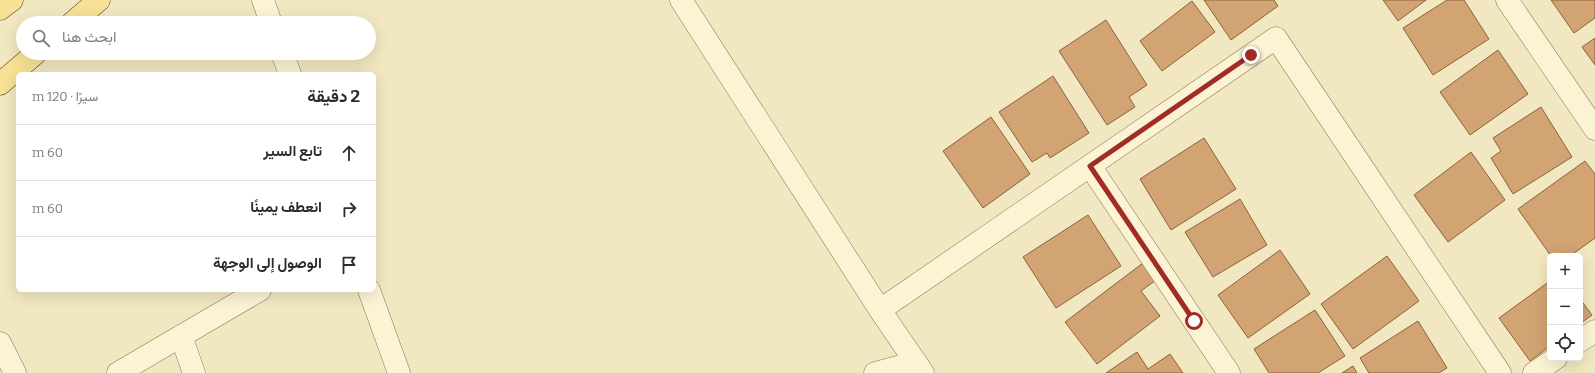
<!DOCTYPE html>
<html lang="ar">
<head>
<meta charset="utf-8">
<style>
	body { margin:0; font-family:Bitter,Vazirmatn,serif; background:#f7f7f7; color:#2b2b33; direction:rtl }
	.controls { position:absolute; right:12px; bottom:12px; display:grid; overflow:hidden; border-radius:6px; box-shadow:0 4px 16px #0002 }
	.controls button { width:36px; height:36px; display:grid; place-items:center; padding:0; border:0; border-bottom:1px solid #e1e1e2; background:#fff; color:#2b2b33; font:20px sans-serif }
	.stop { position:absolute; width:12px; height:12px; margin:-9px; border:3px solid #9f2d23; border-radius:50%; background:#fff }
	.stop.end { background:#9f2d23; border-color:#fff; box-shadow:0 1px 4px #0008 }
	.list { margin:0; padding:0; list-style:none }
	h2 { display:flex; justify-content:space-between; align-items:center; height:52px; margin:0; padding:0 16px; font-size:17px }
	h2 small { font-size:13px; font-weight:400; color:#7c7c81 }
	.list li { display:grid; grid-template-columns:26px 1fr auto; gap:12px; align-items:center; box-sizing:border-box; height:56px; padding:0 16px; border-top:1px solid #e1e1e2 }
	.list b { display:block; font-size:15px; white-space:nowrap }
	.list em { font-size:13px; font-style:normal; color:#7c7c81 }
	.icon { flex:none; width:22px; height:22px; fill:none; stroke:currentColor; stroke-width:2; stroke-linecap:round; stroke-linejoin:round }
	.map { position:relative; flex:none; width:1595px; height:373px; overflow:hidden; direction:ltr }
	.search { position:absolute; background:#fff; box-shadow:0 4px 16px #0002; left:16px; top:16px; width:360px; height:44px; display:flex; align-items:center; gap:10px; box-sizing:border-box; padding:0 14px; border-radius:22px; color:#7c7c81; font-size:15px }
	.panel { position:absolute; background:#fff; box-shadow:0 4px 16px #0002; left:16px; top:72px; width:360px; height:220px; border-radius:6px; direction:rtl }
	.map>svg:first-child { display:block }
	.building { fill:#d2a373; stroke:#8c623b }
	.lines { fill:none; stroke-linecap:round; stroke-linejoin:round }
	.minor-casing { stroke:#8b7757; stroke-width:23 }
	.primary-casing { stroke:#59452b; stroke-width:23 }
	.minor { stroke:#fbf3d4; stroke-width:22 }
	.primary { stroke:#f7e195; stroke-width:22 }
	.route { stroke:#9f2d23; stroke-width:5 }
</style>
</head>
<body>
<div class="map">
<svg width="1595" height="373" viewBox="0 0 1595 373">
	<rect width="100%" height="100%" fill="#f1e7c0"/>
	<path class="building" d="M1204 0H1274L1278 6 1231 40Z
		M1383 0H1426L1398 21Z
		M1447 0H1464L1489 39 1433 75 1403 28Z
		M1551 0H1595V18L1574 33Z
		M1192 1 1215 32 1162 71 1140 41Z
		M1106 20 1147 85 1129 97 1135 107 1107 125 1059 51Z
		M1595 38V65L1582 47Z
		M1498 50 1528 94 1470 135 1440 92Z
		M1053 76 1089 133 1050 158 1047 153 1032 162 999 112Z
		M1541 107 1572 157 1513 194 1491 158 1501 151 1493 138Z
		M991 117 1030 174 983 208 943 151Z
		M1204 138 1236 189 1171 230 1140 179Z
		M1471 152 1505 200 1448 242 1414 195Z
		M1585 161 1595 174V238L1570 256H1551L1518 209Z
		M1240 199 1267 245 1213 277 1185 232Z
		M1088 215 1121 266 1056 308 1023 257Z
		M1280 250 1310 294 1248 338 1218 295Z
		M1387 256 1419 301 1353 349 1321 304Z
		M1143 263 1156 280 1141 291 1160 316 1097 364 1065 322Z
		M1550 281V346L1530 361 1499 318Z
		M1580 299 1592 315 1580 324Z
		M1315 310 1345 356 1318 373H1269L1254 349Z
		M1418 321 1447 368 1439 373H1369L1360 358Z
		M1137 352 1148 369 1170 354 1183 373H1106Z
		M1353 366 1357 373H1342Z"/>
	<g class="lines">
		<defs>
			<path id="minor" d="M263 0 271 23
				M681 0 880 310 923 373
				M1507 0 1595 129
				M282 53 290 74
				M1090 166 1229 373
				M369 290 399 373
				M880 310 1276 38 1500 373
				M181 336 194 373
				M1580 341 1595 331
				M0 343 15 373
				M118 373 260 290
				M875 373 916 362
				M1534 373 1556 358"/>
			<path id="primary" d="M0 9 12 0
				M72 23 99 0
				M0 84 36 53"/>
		</defs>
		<use href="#minor" class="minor-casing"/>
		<use href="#primary" class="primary-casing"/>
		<use href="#minor" class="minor"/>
		<use href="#primary" class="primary"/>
	</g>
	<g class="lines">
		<path class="route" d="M1194 321 1090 166 1251 55"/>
	</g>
</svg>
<div class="controls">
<button>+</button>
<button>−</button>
<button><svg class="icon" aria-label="locate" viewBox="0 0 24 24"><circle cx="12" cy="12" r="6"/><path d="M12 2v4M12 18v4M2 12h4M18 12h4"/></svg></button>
</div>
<div class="stop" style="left:1194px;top:321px"></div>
<div class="stop end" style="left:1251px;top:55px"></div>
<div class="search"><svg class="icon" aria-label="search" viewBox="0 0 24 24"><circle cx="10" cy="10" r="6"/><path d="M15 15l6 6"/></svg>ابحث هنا</div>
<section class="panel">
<h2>2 دقيقة<small>سيرًا · 120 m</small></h2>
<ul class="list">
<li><svg class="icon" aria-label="ahead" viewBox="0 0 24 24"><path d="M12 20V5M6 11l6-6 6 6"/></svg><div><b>تابع السير</b></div><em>60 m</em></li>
<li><svg class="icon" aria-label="right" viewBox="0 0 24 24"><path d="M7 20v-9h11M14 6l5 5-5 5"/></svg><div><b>انعطف يمينًا</b></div><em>60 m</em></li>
<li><svg class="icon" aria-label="arrive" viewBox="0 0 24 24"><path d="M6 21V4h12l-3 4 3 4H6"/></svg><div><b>الوصول إلى الوجهة</b></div></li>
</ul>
</section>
</div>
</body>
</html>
